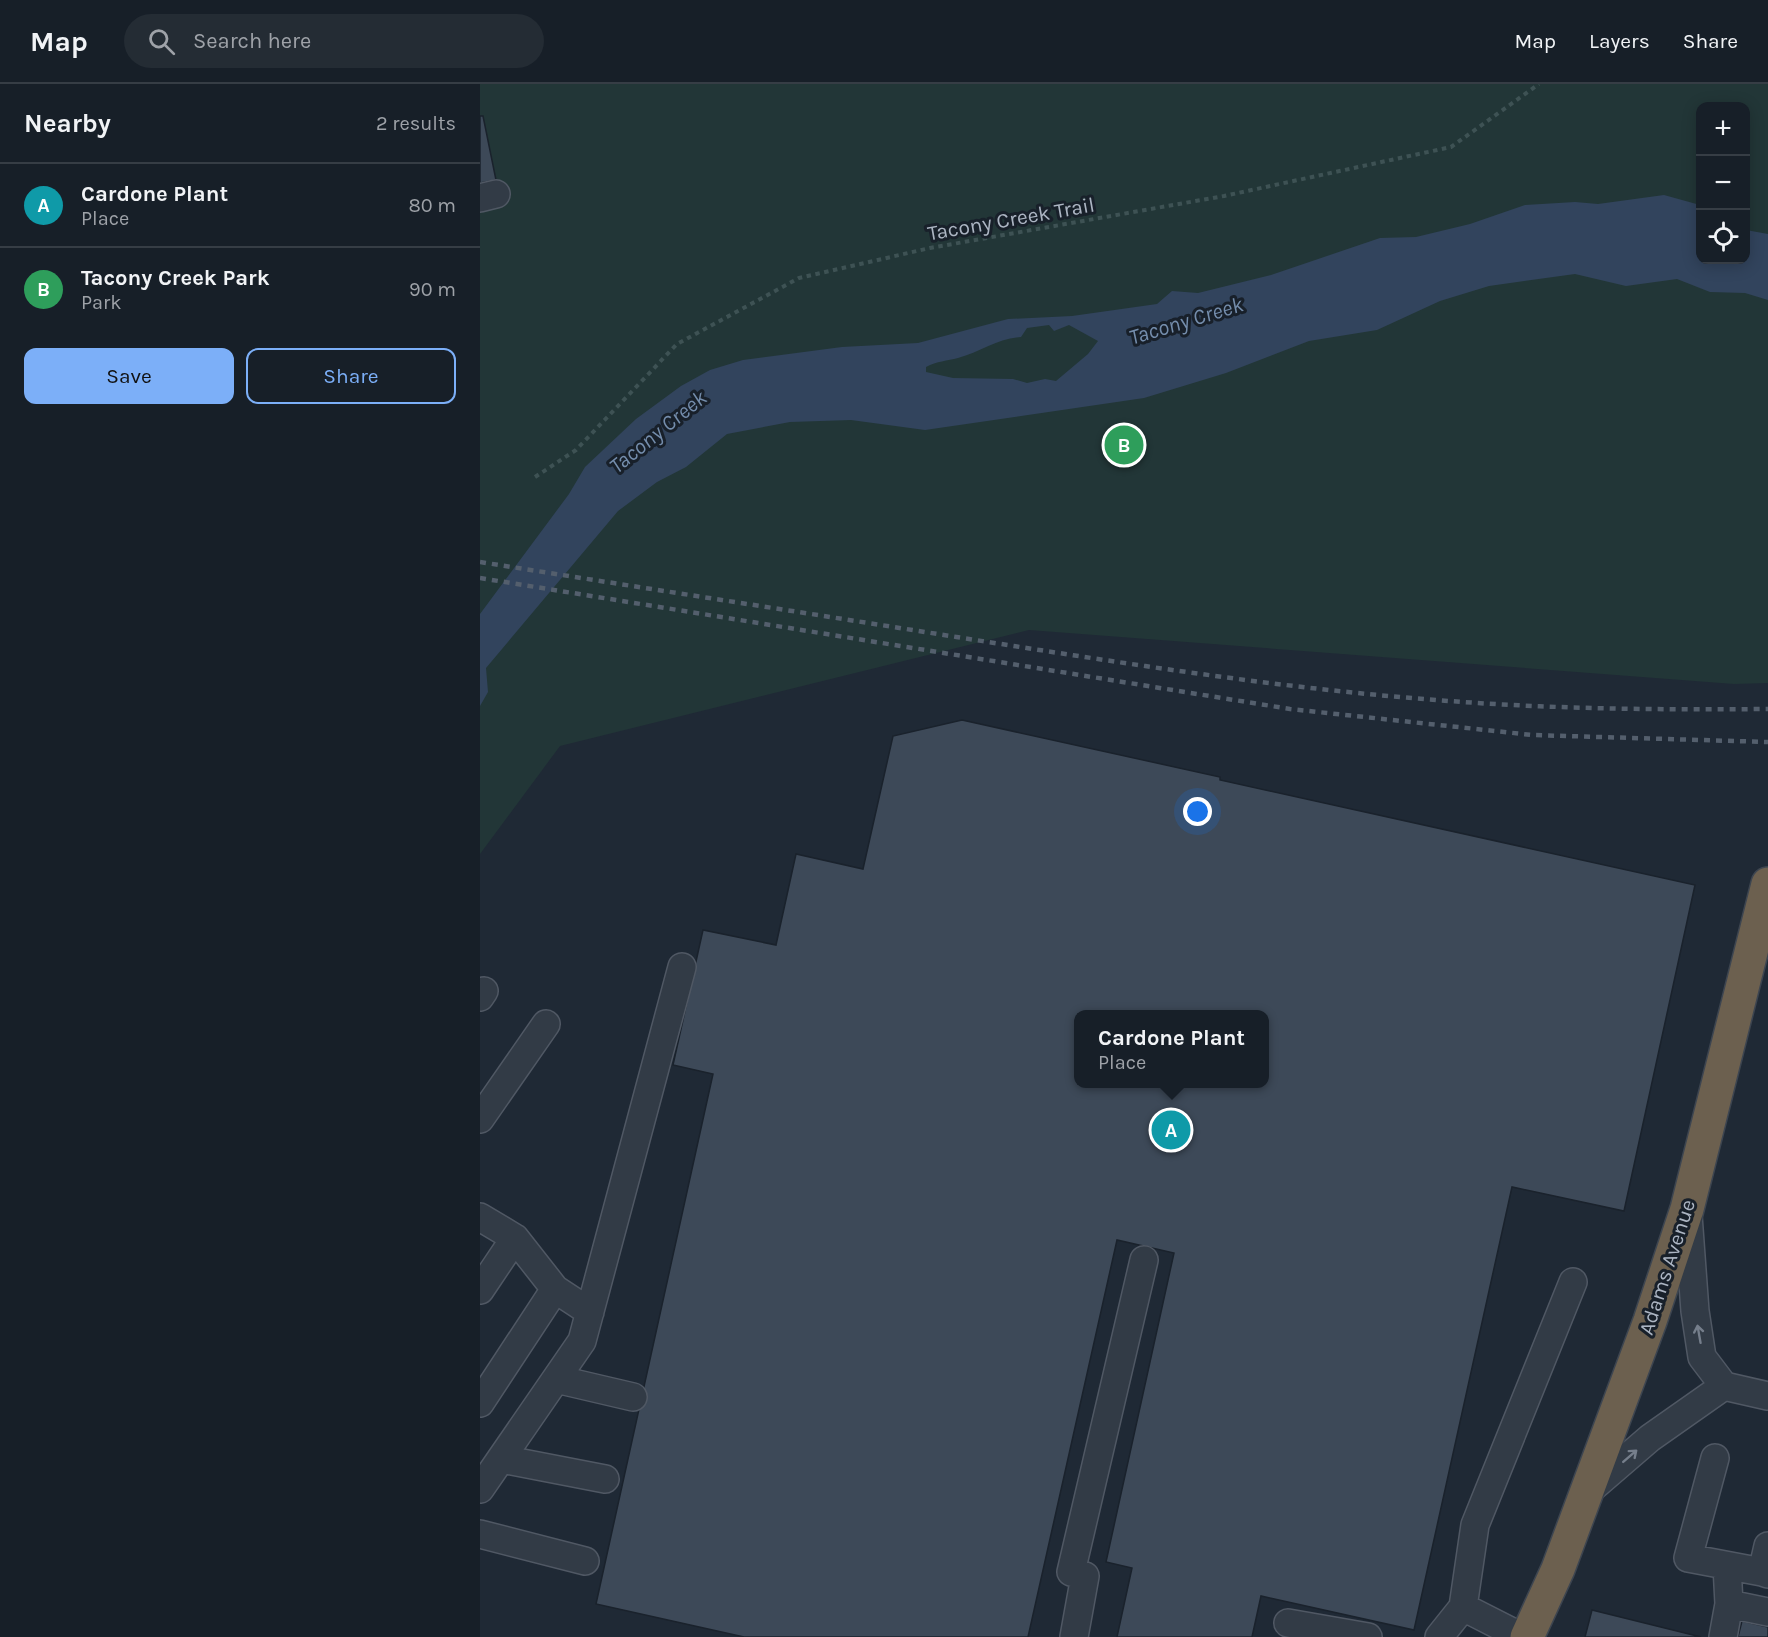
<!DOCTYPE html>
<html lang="en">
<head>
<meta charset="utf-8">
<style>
	body { margin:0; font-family:Karla,sans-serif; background:#242c34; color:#f1f3f6 }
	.controls { position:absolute; right:18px; top:18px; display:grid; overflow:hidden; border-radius:12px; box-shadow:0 3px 15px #0003 }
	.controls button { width:54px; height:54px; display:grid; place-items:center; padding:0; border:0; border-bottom:2px solid #363d45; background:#171f28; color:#f1f3f6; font:30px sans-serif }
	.you { position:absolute; left:718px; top:728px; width:21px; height:21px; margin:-15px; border:4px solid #fff; border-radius:50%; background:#1a73e8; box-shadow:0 0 0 9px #1a73e833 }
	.badge { display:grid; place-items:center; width:39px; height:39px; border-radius:50%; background:#7caff8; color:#fff; font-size:20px; font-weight:700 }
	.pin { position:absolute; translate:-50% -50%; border:3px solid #fff; box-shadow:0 2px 6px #0006 }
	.popup { position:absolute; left:594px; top:926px; width:195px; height:78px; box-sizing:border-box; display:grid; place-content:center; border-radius:12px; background:#171f28; filter:drop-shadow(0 2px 4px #0005); font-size:20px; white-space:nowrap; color:#9ea2a8 }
	.popup b { font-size:22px; color:#f1f3f6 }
	.popup::after { content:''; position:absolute; left:50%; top:100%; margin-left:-12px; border:12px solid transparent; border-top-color:#171f28 }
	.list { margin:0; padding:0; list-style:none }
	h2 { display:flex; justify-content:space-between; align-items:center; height:78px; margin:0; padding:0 24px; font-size:26px }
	h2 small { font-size:20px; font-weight:400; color:#9ea2a8 }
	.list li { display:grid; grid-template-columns:39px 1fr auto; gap:18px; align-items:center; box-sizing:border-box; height:84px; padding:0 24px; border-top:2px solid #363d45 }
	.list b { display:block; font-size:22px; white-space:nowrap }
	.list p { margin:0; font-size:20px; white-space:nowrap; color:#9ea2a8 }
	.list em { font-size:20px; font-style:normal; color:#9ea2a8 }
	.actions { display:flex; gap:12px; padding:18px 24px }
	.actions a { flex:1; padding:14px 0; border:2px solid #7caff8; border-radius:12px; text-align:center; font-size:21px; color:#7caff8 }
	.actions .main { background:#7caff8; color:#111 }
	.icon { flex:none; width:33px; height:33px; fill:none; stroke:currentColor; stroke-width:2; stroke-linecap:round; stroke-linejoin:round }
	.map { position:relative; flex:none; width:1288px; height:1553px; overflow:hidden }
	header { display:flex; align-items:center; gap:36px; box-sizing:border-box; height:84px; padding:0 30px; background:#171f28; border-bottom:2px solid #363d45 }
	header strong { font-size:28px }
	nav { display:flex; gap:33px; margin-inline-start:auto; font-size:21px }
	.search { width:420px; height:54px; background:#242c34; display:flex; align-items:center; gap:15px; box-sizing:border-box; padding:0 21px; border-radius:33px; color:#9ea2a8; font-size:22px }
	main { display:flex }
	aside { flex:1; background:#171f28 }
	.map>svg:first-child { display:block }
	.green { fill:#223637; fill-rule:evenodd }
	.water { fill:#32445d; fill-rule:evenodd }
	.building { fill:#3d4958; stroke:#1a222c; stroke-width:1.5; fill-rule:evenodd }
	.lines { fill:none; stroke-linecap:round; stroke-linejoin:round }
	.minor-casing { stroke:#505864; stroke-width:30 }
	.highway-casing { stroke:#3d4550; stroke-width:36 }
	.path { stroke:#3e5254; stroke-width:4; stroke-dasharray:4.5 4.5; stroke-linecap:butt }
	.minor { stroke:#323b46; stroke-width:27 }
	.highway { stroke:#6c604f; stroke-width:33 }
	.rail { stroke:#545f6d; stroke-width:4.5; stroke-dasharray:6 6; stroke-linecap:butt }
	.oneway { stroke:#757e8b }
	.labels { text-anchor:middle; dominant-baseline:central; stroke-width:6; stroke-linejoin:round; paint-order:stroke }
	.street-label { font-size:21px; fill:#acb5c3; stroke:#18202a }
	.water-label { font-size:22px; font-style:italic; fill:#748dac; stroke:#18202a }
</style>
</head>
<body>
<header>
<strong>Map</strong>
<div class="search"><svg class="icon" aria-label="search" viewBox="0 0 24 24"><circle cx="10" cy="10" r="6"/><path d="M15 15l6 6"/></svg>Search here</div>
<nav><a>Map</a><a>Layers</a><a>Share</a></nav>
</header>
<main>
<aside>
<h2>Nearby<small>2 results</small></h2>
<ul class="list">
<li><span class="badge" style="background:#0f9aa8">A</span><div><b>Cardone Plant</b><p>Place</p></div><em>80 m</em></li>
<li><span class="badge" style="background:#2e9e5b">B</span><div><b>Tacony Creek Park</b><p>Park</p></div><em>90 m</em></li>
</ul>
<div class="actions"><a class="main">Save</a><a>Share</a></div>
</aside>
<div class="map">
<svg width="1288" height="1553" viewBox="0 0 1288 1553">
	<rect width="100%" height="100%" fill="#1f2935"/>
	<path class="green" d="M0 0H1288V599L1254 600 549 546 80 662 0 770ZM1220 22H1266V176H1220Z"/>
	<path class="water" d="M1184 111 1220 121V176H1266V146L1288 150V216L1265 209 1230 208 1197 195 1146 202 1095 190 1009 202 960 217 897 246 829 257 746 289 664 314 445 346 371 336 310 338 247 350 206 383 177 398 138 427 6 584 8 608 0 622V530L89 410 105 383 156 335 201 302 230 286 263 276 362 263 438 259 528 235 592 232 677 220 692 207 718 209 791 191 900 154 936 153 990 140 1045 121 1095 118 1118 120ZM569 241 574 247 589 241 618 257 608 270 576 297 565 295 547 299 533 295 473 294 446 288V283C457 277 467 277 478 274 500 268 518 254 541 253L547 244Z"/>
	<path class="building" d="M0 32H3L16 96 0 99Z
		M482 636 740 693V696L1215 801 1144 1127 1032 1103 934 1546 781 1512 772 1553H637L652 1484 626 1478 694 1169 637 1156 548 1553H264L116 1520 233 990 193 981 223 846 296 861 316 770 383 785 413 652ZM598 930H784V1000H598Z
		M1112 1526 1221 1553H1105Z
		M1262 1537 1288 1543V1553H1258Z"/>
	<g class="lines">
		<defs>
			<path id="minor" d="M0 114 16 110
				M0 913 4 907
				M0 1035 66 940
				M1208 1131 1215 1227 1222 1273 1244 1302 1288 1312
				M0 1133 35 1154
				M0 1206 35 1154 75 1205 110 1228
				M76 1295 153 1313
				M0 1319 75 1205
				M1235 1374 1208 1474 1282 1488
				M21 1375 125 1395
				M0 1405 102 1257 202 883
				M1105 1410 1170 1354 1244 1302
				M0 1450 105 1477
				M1288 1462 1282 1488 1288 1490
				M1249 1520 1288 1528
				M808 1539 888 1553
				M594 1553 605 1492 591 1488 664 1176
				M959 1553 983 1523
				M1042 1553 983 1523 995 1441 1093 1198
				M1243 1553 1249 1520 1247 1482"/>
			<path id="highway" d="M1047 1553 1078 1485 1170 1237 1207 1125 1288 800"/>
		</defs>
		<use href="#minor" class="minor-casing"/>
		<use href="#highway" class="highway-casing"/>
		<path class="path" d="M55 393 96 366 197 260 319 194 450 164 744 112 971 63 1059 0"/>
		<use href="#minor" class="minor"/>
		<use href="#highway" class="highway"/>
		<path class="rail" d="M0 478C157 503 314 527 470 552 636 578 802 605 969 617 1075 625 1181 626 1288 625
			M0 494 810 625 1052 651 1288 658"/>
	</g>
	<defs><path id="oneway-shaft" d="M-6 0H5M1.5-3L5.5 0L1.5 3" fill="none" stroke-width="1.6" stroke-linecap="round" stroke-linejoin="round" transform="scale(1.5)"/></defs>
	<g class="oneway">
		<use href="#oneway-shaft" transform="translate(1219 1250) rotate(-100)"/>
		<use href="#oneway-shaft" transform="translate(1150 1372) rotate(-41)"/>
	</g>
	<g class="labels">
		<g class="street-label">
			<text transform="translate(531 135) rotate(-10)">Tacony Creek Trail</text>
			<text transform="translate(1187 1183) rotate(-72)">Adams Avenue</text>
		</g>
		<g class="water-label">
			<text transform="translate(706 237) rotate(-17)">Tacony Creek</text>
			<text transform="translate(178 348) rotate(-39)">Tacony Creek</text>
		</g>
	</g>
</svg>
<div class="controls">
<button>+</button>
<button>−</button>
<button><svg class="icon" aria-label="locate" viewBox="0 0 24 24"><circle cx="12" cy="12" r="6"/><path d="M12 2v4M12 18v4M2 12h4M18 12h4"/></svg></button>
</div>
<div class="you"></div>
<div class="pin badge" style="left:691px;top:1046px;background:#0f9aa8">A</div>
<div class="popup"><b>Cardone Plant</b>Place</div>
<div class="pin badge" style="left:644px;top:361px;background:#2e9e5b">B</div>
</div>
</main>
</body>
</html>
